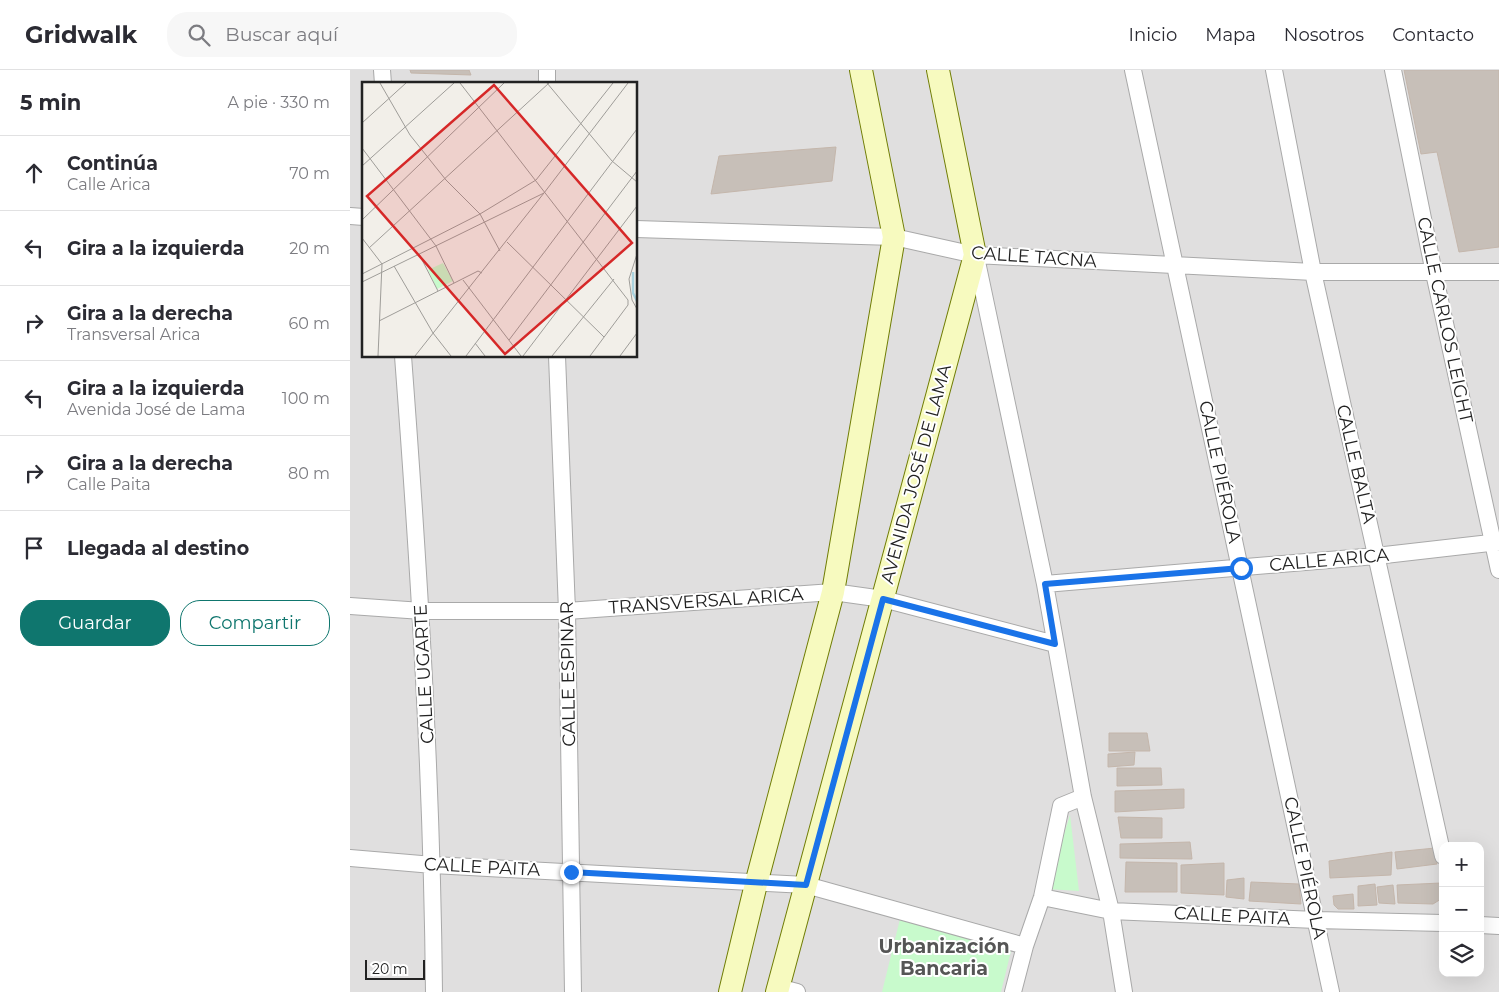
<!DOCTYPE html>
<html lang="es">
<head>
<meta charset="utf-8">
<style>
	body { margin:0; font-family:Montserrat,sans-serif; background:#f7f7f7; color:#2b2b33 }
	.controls { position:absolute; right:15px; bottom:15px; display:grid; overflow:hidden; border-radius:10px; box-shadow:0 5px 20px #0002 }
	.controls button { width:45px; height:45px; display:grid; place-items:center; padding:0; border:0; border-bottom:1px solid #e1e1e2; background:#fff; color:#2b2b33; font:25px sans-serif }
	.scale { position:absolute; left:15px; bottom:12px; width:60px; box-sizing:border-box; padding-left:5px; border:2px solid #222; border-top:0; font-size:14px; line-height:18px; white-space:nowrap; color:#222; -webkit-text-stroke:4px #fff; paint-order:stroke }
	.stop { position:absolute; width:15px; height:15px; margin:-11px; border:4px solid #1a73e8; border-radius:50%; background:#fff }
	.stop.end { background:#1a73e8; border-color:#fff; box-shadow:0 1px 5px #0008 }
	.list { margin:0; padding:0; list-style:none }
	h2 { display:flex; justify-content:space-between; align-items:center; height:65px; margin:0; padding:0 20px; font-size:21px }
	h2 small { font-size:16px; font-weight:400; color:#7c7c81 }
	.list li { display:grid; grid-template-columns:32px 1fr auto; gap:15px; align-items:center; box-sizing:border-box; height:75px; padding:0 20px; border-top:1px solid #e1e1e2 }
	.list b { display:block; font-size:19px; white-space:nowrap }
	.list p { margin:0; font-size:16px; white-space:nowrap; color:#7c7c81 }
	.list em { font-size:16px; font-style:normal; color:#7c7c81 }
	.actions { display:flex; gap:10px; padding:15px 20px }
	.actions a { flex:1; padding:11px 0; border:1px solid #0f766e; border-radius:20px; text-align:center; font-size:18px; color:#0f766e }
	.actions .main { background:#0f766e; color:#fff }
	.icon { flex:none; width:28px; height:28px; fill:none; stroke:currentColor; stroke-width:2; stroke-linecap:round; stroke-linejoin:round }
	.map { position:relative; flex:none; width:1149px; height:922px; overflow:hidden }
	header { display:flex; align-items:center; gap:30px; box-sizing:border-box; height:70px; padding:0 25px; background:#fff; border-bottom:1px solid #e1e1e2 }
	header strong { font-size:24px }
	nav { display:flex; gap:28px; margin-inline-start:auto; font-size:18px }
	.search { width:350px; height:45px; background:#f7f7f7; display:flex; align-items:center; gap:12px; box-sizing:border-box; padding:0 18px; border-radius:20px; color:#7c7c81; font-size:19px }
	main { display:flex }
	aside { flex:1; background:#fff }
	.map>svg:first-child { display:block }
	.residential { fill:#e0dfdf; fill-rule:evenodd }
	.park { fill:#c8facc }
	.building { fill:#c7bfb8; stroke:#c4b6ab }
	.lines { fill:none; stroke-linecap:round; stroke-linejoin:round }
	.minor-casing { stroke:#a9a9a9; stroke-width:18 }
	.secondary-casing { stroke:#707d05; stroke-width:24 }
	.minor { stroke:#fff; stroke-width:16 }
	.secondary { stroke:#f7fabf; stroke-width:22 }
	.route { stroke:#1a73e8; stroke-width:6 }
	.labels { text-anchor:middle; dominant-baseline:central; stroke-width:4; stroke-linejoin:round; paint-order:stroke }
	.street-label { font-size:18px; fill:#222; stroke:#fff }
	.neighbourhood-label { font-size:19px; font-weight:bold; fill:#555; stroke:#fff }
	.inset-river { fill:none; stroke:#aad3df; stroke-width:2.5 }
	.inset-road { fill:none; stroke:#9f9d99; stroke-width:1 }
	.view { fill:#d62828; fill-opacity:0.15; stroke:#d62828; stroke-width:2.5 }
	.inset-edge { fill:none; stroke:#222; stroke-width:2.5 }
</style>
</head>
<body>
<header>
<strong>Gridwalk</strong>
<div class="search"><svg class="icon" aria-label="search" viewBox="0 0 24 24"><circle cx="10" cy="10" r="6"/><path d="M15 15l6 6"/></svg>Buscar aquí</div>
<nav><a>Inicio</a><a>Mapa</a><a>Nosotros</a><a>Contacto</a></nav>
</header>
<main>
<aside>
<h2>5 min<small>A pie · 330 m</small></h2>
<ul class="list">
<li><svg class="icon" aria-label="ahead" viewBox="0 0 24 24"><path d="M12 20V5M6 11l6-6 6 6"/></svg><div><b>Continúa</b><p>Calle Arica</p></div><em>70 m</em></li>
<li><svg class="icon" aria-label="left" viewBox="0 0 24 24"><path d="M17 20v-9H6M10 6l-5 5 5 5"/></svg><div><b>Gira a la izquierda</b></div><em>20 m</em></li>
<li><svg class="icon" aria-label="right" viewBox="0 0 24 24"><path d="M7 20v-9h11M14 6l5 5-5 5"/></svg><div><b>Gira a la derecha</b><p>Transversal Arica</p></div><em>60 m</em></li>
<li><svg class="icon" aria-label="left" viewBox="0 0 24 24"><path d="M17 20v-9H6M10 6l-5 5 5 5"/></svg><div><b>Gira a la izquierda</b><p>Avenida José de Lama</p></div><em>100 m</em></li>
<li><svg class="icon" aria-label="right" viewBox="0 0 24 24"><path d="M7 20v-9h11M14 6l5 5-5 5"/></svg><div><b>Gira a la derecha</b><p>Calle Paita</p></div><em>80 m</em></li>
<li><svg class="icon" aria-label="arrive" viewBox="0 0 24 24"><path d="M6 21V4h12l-3 4 3 4H6"/></svg><div><b>Llegada al destino</b></div></li>
</ul>
<div class="actions"><a class="main">Guardar</a><a>Compartir</a></div>
</aside>
<div class="map">
<svg width="1149" height="922" viewBox="0 0 1149 922">
	<rect width="100%" height="100%" fill="#f2efe9"/>
	<path class="residential" d="M0 0H1149V922H0ZM14 14H286V286H14ZM1093 776H1130V903H1093Z"/>
	<path class="park" d="M720 745 729 821 697 819Z
		M550 849 662 877 651 922H532Z"/>
	<path class="building" d="M60 0H119L121 5 61 3Z
		M1054 0H1149V177L1109 182 1087 82 1071 84Z
		M486 77 482 111 361 124 369 86Z
		M759 663H797L800 681H759Z
		M785 682 784 695 758 697V684Z
		M767 698H811L812 715 767 716Z
		M834 719V738L765 742V721Z
		M768 747 812 748V768H771Z
		M840 772 842 789 770 788V774Z
		M1085 778 1087 794 1047 799 1045 782Z
		M1042 782 1041 805 980 808 979 791Z
		M776 792 827 793V822H775Z
		M874 793V825L831 823V795Z
		M894 808V829L876 827 877 810Z
		M901 812 949 814 951 834 899 831Z
		M1091 813V829L1083 834 1048 833 1047 815Z
		M1025 814 1027 835 1008 836V816Z
		M1043 815 1045 834 1029 833 1027 817Z
		M1003 824 1004 839H988L984 835 983 826Z"/>
	<g class="lines">
		<defs>
			<path id="minor" d="M32 0 33 14
				M197 0V14
				M783 0 981 922
				M924 0 963 202 1093 786
				M1043 0 1084 203 1149 500
				M0 146 14 147
				M286 159 544 167 625 185 963 202H1149
				M626 187 695 514 733 727 761 841 774 922
				M53 286C69 498 82 710 84 922
				M207 286 217 541 223 922
				M695 514 1026 486 1149 472
				M0 536 72 541H217L483 522 533 529 705 574
				M0 788 83 795 456 815 675 876
				M692 827 761 841 966 850 1093 853
				M1130 855 1149 856
				M428 917 447 922
				M663 922 675 876 692 827 711 736 733 727"/>
			<path id="secondary" d="M380 922 406 814 483 522 544 167 511 0
				M427 922 625 185 588 0"/>
		</defs>
		<use href="#minor" class="minor-casing"/>
		<use href="#secondary" class="secondary-casing"/>
		<use href="#minor" class="minor"/>
		<use href="#secondary" class="secondary"/>
	</g>
	<g class="lines">
		<path class="route" d="M221 802 456 815 533 529 705 574 695 514 891 498"/>
	</g>
	<g class="labels">
		<g class="street-label">
			<text transform="translate(684 187) rotate(4)">CALLE TACNA</text>
			<text transform="translate(1095 250) rotate(78)">CALLE CARLOS LEIGHT</text>
			<text transform="translate(1006 394) rotate(77)">CALLE BALTA</text>
			<text transform="translate(870 402) rotate(78)">CALLE PIÉROLA</text>
			<text transform="translate(566 404) rotate(-75)">AVENIDA JOSÉ DE LAMA</text>
			<text transform="translate(979 490) rotate(-5)">CALLE ARICA</text>
			<text transform="translate(356 531) rotate(-4)">TRANSVERSAL ARICA</text>
			<text transform="translate(74 604) rotate(-93)">CALLE UGARTE</text>
			<text transform="translate(218 604) rotate(-91)">CALLE ESPINAR</text>
			<text transform="translate(132 797) rotate(3)">CALLE PAITA</text>
			<text transform="translate(955 798) rotate(78)">CALLE PIÉROLA</text>
			<text transform="translate(882 846) rotate(3)">CALLE PAITA</text>
		</g>
		<g class="neighbourhood-label">
			<text x="594" y="876">Urbanización<tspan x="594" dy="22">Bancaria</tspan></text>
		</g>
	</g>
	<g transform="translate(12 12)">
		<rect width="275" height="275" fill="#f2efe9"/>
		<path d="M81 181 91 199 75 207 66 188Z" fill="#c8facc"/>
		<path class="inset-river" d="M271 190V211L275 219"/>
		<path class="inset-road" d="M18 1 48 53 84 98 118 132 138 169M98 1 266 218V223L228 274M185 1 250 79 275 100M0 41 44 1M0 66 74 164 92 201M0 84 92 1M0 138 142 1M0 156 20 182 16 274M145 160 242 255M7 166 187 1M57 172 76 209M275 172 267 197 270 218 275 227M32 184 71 251 89 274M0 192 118 132 174 98 251 1M101 198 159 274M0 200 182 111 266 1M17 239 116 189 120 191M147 258 275 89M113 261 123 274M53 274 182 111M104 274 275 47M161 274 275 124M190 274 252 197M258 274 275 251"/>
		<path class="view" d="M132 3 270 161 143 272 5 114Z"/>
		<rect width="275" height="275" class="inset-edge"/>
	</g>
</svg>
<div class="controls">
<button>+</button>
<button>−</button>
<button><svg class="icon" aria-label="layers" viewBox="0 0 24 24"><path d="M12 4l9 5-9 5-9-5zM3 14l9 5 9-5"/></svg></button>
</div>
<div class="scale">20 m</div>
<div class="stop" style="left:891px;top:498px"></div>
<div class="stop end" style="left:221px;top:802px"></div>
</div>
</main>
</body>
</html>
